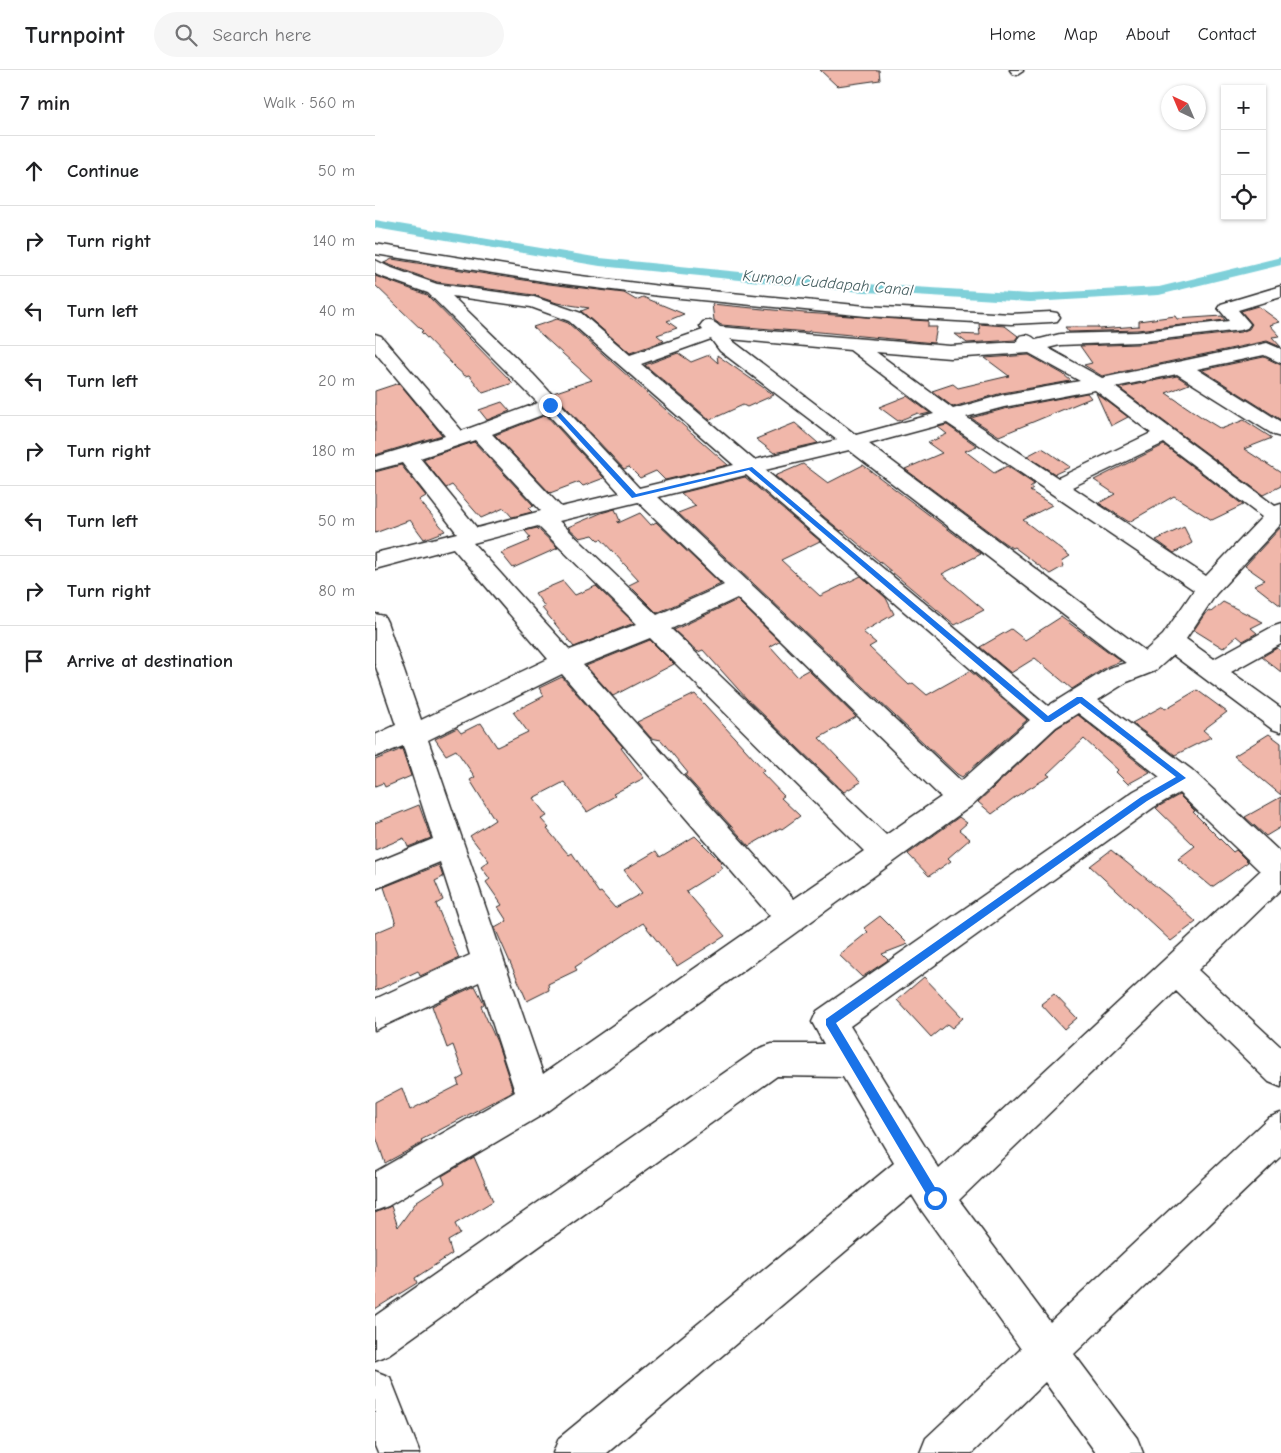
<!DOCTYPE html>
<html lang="en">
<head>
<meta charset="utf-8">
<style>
	body { margin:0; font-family:"Comic Neue",sans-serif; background:#f6f6f6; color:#202124 }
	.controls { position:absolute; right:15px; top:15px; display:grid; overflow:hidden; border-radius:0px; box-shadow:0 1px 4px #0004 }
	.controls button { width:45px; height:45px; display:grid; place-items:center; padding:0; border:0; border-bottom:1px solid #e0e0e0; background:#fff; color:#202124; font:25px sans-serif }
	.compass { position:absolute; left:786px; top:15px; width:45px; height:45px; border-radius:50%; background:#fff; box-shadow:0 1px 4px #0004; rotate:316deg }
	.stop { position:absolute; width:15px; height:15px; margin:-11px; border:4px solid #1a73e8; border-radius:50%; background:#fff }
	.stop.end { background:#1a73e8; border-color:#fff; box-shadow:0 1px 5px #0008 }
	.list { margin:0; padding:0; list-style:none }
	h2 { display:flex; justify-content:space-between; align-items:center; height:65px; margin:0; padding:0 20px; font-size:21px }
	h2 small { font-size:16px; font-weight:400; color:#757577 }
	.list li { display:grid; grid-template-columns:32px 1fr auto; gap:15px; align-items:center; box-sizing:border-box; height:70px; padding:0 20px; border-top:1px solid #e0e0e0 }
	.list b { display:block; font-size:19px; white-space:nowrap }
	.list em { font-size:16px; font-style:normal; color:#757577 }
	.icon { flex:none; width:28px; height:28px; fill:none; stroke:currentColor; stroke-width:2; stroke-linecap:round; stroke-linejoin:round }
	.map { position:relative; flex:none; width:906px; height:1383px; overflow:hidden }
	header { display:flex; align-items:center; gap:30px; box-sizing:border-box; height:70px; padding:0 25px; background:#fff; border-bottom:1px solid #e0e0e0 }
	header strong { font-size:24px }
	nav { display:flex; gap:28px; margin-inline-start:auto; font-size:18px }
	.search { width:350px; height:45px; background:#f6f6f6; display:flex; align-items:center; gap:12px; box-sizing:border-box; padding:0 18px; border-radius:28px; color:#757577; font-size:19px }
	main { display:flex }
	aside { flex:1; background:#fff }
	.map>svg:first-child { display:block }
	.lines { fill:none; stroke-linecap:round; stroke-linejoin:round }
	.canal { fill:#7fd0d9; fill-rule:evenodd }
	.building { fill:#f0b7aa; stroke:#2b2b2b }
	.minor-casing { stroke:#2b2b2b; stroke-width:3 }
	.minor { fill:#fff; fill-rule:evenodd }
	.route { fill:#1a73e8 }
	.labels { text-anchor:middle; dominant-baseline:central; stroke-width:4; stroke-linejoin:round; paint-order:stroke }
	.far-water-label { font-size:16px; font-style:italic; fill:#445d5f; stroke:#fff }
</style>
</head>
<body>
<header>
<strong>Turnpoint</strong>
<div class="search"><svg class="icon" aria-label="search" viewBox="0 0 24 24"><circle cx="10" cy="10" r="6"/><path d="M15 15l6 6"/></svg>Search here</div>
<nav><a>Home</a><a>Map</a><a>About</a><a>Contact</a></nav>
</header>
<main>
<aside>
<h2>7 min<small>Walk · 560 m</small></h2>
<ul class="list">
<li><svg class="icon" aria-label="ahead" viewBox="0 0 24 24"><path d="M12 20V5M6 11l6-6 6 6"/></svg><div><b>Continue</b></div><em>50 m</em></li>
<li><svg class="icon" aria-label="right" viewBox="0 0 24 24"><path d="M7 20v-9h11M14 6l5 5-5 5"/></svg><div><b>Turn right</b></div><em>140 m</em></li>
<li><svg class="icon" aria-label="left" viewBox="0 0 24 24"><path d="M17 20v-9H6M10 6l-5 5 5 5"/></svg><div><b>Turn left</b></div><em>40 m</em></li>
<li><svg class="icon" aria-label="left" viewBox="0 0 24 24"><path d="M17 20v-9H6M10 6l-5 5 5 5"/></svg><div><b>Turn left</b></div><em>20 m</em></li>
<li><svg class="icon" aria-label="right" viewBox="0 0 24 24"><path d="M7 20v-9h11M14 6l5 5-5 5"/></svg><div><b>Turn right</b></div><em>180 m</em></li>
<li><svg class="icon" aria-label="left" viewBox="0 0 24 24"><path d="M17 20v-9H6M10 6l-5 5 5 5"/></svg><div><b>Turn left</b></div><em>50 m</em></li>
<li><svg class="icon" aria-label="right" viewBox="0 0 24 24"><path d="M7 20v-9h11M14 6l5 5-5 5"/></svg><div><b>Turn right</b></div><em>80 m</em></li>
<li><svg class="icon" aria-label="arrive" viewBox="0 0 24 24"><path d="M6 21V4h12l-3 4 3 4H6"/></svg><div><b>Arrive at destination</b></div></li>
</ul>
</aside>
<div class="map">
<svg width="906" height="1383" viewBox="0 0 906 1383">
	<rect width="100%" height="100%" fill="#fff"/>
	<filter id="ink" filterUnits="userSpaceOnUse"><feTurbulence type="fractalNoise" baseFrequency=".02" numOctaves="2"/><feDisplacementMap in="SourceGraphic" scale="10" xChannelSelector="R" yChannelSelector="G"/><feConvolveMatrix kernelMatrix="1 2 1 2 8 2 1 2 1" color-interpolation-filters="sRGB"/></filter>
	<g filter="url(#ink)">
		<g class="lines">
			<path class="canal" d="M0 150 225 188 475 213 655 224 784 217 906 187V195L784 225 655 232 475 221 225 196 0 158Z"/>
		</g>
		<path class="building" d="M445 0H504L505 10 462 16Z
			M17 189 174 214 249 223 261 230 268 227 309 244 292 251 302 258 282 265 289 271 255 283 206 241 214 238 182 233 159 225 62 212 9 193Z
			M0 206 52 225 138 313 108 323 94 305 90 306 82 299 46 262 48 261 0 215Z
			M337 234 429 243 553 251V257H562L559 273 434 261 433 262 346 255 339 250Z
			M883 236 905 252 895 255 905 266 897 267 906 277 892 271 727 306 709 295 717 293 705 276 762 274 866 262 874 259 877 254 866 241Z
			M800 246 802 249 847 246 850 250 762 260 694 262 690 257H723L724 259 764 256V251Z
			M182 249 193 253 353 395 290 410 281 401 265 408 254 397 249 399 178 323 217 310 158 257Z
			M604 254 630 256 643 266 640 270 592 273 580 264 605 265Z
			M303 283 316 292 334 285 343 293 342 285 399 325 372 337 368 335 335 350 270 295Z
			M654 285 688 304 696 311 627 323 578 337 557 321 578 314 583 318 634 306 610 288Z
			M889 287 906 295V350L827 300Z
			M802 306 814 314 791 323 828 348 846 359 869 350 897 368 869 379 906 403V416L888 425 744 318Z
			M24 313 67 365 0 385V321Z
			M712 323 716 328 624 366 596 348 629 339Z
			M721 323 753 347 736 356Z
			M532 326 555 343 546 345 543 343 523 351 504 337Z
			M127 332 135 341 112 350 104 340Z
			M171 345 229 408 208 416 204 412 175 423 120 365Z
			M420 353 443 373 399 383 381 369Z
			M572 355 602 376 590 381 619 403 632 396 659 414 655 417 658 419 655 421 677 435 648 450 695 486 687 491 689 496 675 504 639 477 637 478 628 472 530 399 567 383 553 373 572 364 563 357Z
			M99 372 159 436 153 438 157 442 137 447 129 438 106 448 77 415 71 418 48 389Z
			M789 375 868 435 837 450 799 426 754 452 724 433 740 424 719 410Z
			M667 378 672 381 695 397 680 404 652 386Z
			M428 394 453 413 488 395 606 484 567 504 609 540 580 555 467 460 466 461 400 406Z
			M26 395 51 426 44 430 70 461 49 469 35 450 0 463V402Z
			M370 407 445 471 406 490 445 526 486 506 511 528 519 544 488 562 501 573 494 577 534 615 538 613 552 625 595 601 652 650 587 707 582 704 303 443 321 436 306 423Z
			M240 439 245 451 242 452 243 453 265 443 276 455 281 452 346 514 282 543 254 515 264 510 226 469 223 470 218 465 205 468 193 457 226 443Z
			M809 457 817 473 799 483 781 470Z
			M906 457V536L879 515 890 510 870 496Z
			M162 458 183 478 138 498 126 483 155 471 153 469 156 468 150 461Z
			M188 511 200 525 221 516 259 553 199 577 167 538 170 537 160 523Z
			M362 530 404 571 395 576 422 606 433 600 481 647 444 668 486 712 469 722 371 628 328 580 323 582 299 560Z
			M848 532 888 552 876 558 882 563 868 571 862 566 848 578 819 560 829 545 834 541 836 542Z
			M686 547 746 591 733 596 697 619 660 588 636 603 605 577 636 559 650 570Z
			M275 570 299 594 238 626 211 596Z
			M902 578 906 581V602L887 587Z
			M187 607 248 677 246 678 269 708 238 724 240 726 212 742 189 712 158 728 172 746 166 749 174 758 172 759 194 785 197 783 224 823 226 822 240 838 267 823 249 800 281 781 285 787 320 766 347 793 345 794 348 798 311 821 350 866 302 896 268 853 200 897 202 900 173 914 174 920 152 931 120 858 132 851 123 837 127 835 111 812 115 809 106 797 114 791 95 766 120 750 95 710 100 707 81 680 71 685 60 669 82 658 86 663 106 653 122 677 153 662 138 642 169 626 164 618Z
			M822 620 852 642 828 660 836 667 800 685 757 653 788 636 790 639Z
			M320 624 389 700 386 702 409 726 406 728 425 746 407 759 405 758 374 776 310 705 313 703 286 670 276 668 262 652Z
			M703 645 775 702 753 714 741 702 743 700 709 669 672 704 675 706 640 727 617 744 603 732 682 658Z
			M894 664 906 673V725L859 686Z
			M27 679 36 706 10 717 8 713 0 716V690Z
			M804 725 820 741 818 742 858 782 861 780 873 792 837 817 803 789 820 776 781 738Z
			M906 727V757L891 766 870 747Z
			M44 735 56 768 33 777 29 768 0 780V753Z
			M584 747 592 753 584 760 595 769 573 788 576 791 554 806 533 784Z
			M736 780 793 826 821 852 796 871 715 796Z
			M64 795 68 807 60 811 68 830 61 834 84 888 45 906 43 901 0 921V863L21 854 9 817Z
			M505 846 533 874 507 884 513 890 487 907 464 885 493 862 489 858Z
			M549 907 588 948 577 958 572 954 556 967 522 930Z
			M100 916 109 933V934L106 936 122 972 138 1021 46 1070 47 1073 10 1093 0 1064V1032L27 1018 35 1040 84 1015 82 1010 89 1006 78 975 72 978 57 936Z
			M679 924 702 948 689 959 666 934Z
			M99 1087 118 1131 80 1154 85 1164 73 1171 77 1184 40 1208 42 1213 0 1239V1143L16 1136 23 1157 42 1131 70 1113 67 1106Z"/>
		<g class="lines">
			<defs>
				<path id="minor" d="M635 0H648V1L642 5 638 4Z
					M0 174 174 202 285 216 491 236 636 244 676 242 682 243 685 247 682 251 676 252 636 254 491 246 285 226 174 212 0 184Z
					M0 190 14 197 62 214 159 227 206 243 255 285 328 260 325 256 328 252C335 250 339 251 345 257L575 276 643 272 642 270 645 266C652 264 656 265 661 270L685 264 762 262 854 251 843 238 846 234 906 216V227L863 240 875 254 872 258 866 260 762 272 685 275 673 278 727 308 892 273 906 279V293L889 285 822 299 906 352V367L899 365 802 304 740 317 900 436 906 434V454L841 524 811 569 839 589 897 557 906 554V574L856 602 906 638V662L897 659 798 585 780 601 752 612 723 630 817 700 906 783V819L823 900 906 977V1017L894 1012 801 921 584 1130 675 1252 893 1048 906 1043V1086L699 1284 762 1368 768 1383H721L670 1312 597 1383H545L551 1368 646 1279 547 1141 537 1125 232 1383H178L184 1368 519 1093 468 1007 402 1006 14 1284 0 1290V1246L385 978 397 974H449L437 952 442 941 759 721 785 707 703 643 681 657 596 736 172 1042 13 1136 0 1141V1102L140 1022 104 912 0 960V929L95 885 65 792 0 819V793L58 769 28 676 0 687V665L21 655 0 594V544L9 546 12 552 46 650 173 589 78 478 0 499V483L82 463 27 393 0 400V387L70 366 0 282V264L6 266 87 361 163 333 53 223 2 205 0 203ZM77 226 156 237 194 251 359 395 264 418 158 304ZM336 269 345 281 462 370 379 390 266 294ZM355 269 475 280 559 344 481 365ZM501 282 575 288 654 283 705 311 627 325 578 339ZM720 320 776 363 683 408 591 347 629 337ZM172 343 245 423 186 437 117 364ZM572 353 819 520 788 565 770 581 494 374ZM100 370 166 441 102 458 45 388ZM789 373 887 447 831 506 697 417ZM474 380 751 593 734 598 673 636 390 400ZM371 405 655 650 586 711 283 427ZM263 432 349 515 282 545 184 451ZM163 456 262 554 195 580 98 473ZM362 528 566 727 511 765 296 559ZM275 568 489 781 419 829 208 595ZM187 604 395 846 168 1004 53 670ZM804 723 885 801 564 1099 475 956 779 737Z
					M0 1301 15 1307 45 1383H3L0 1376Z"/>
			</defs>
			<use href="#minor" class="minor-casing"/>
			<use href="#minor" class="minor"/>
		</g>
	</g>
	<path class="route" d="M173 334H177L261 424 377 397 673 646 702 627H707L811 708 772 731 461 953 564 1124 566 1128 564 1132 560 1133 556 1132 451 955V949L766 727 801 707 705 633 675 652H670L374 400 257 428 173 336Z"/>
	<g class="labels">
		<g class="far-water-label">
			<text transform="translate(453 213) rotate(5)">Kurnool Cuddapah Canal</text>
		</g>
	</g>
</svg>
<div class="controls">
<button>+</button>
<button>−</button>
<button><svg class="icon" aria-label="locate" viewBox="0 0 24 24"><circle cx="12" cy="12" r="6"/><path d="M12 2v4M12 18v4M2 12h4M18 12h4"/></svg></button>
</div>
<svg class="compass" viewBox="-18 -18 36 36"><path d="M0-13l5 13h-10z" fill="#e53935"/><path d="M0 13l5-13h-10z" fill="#757577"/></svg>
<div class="stop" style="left:560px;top:1128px"></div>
<div class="stop end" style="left:175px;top:335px"></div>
</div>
</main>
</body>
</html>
